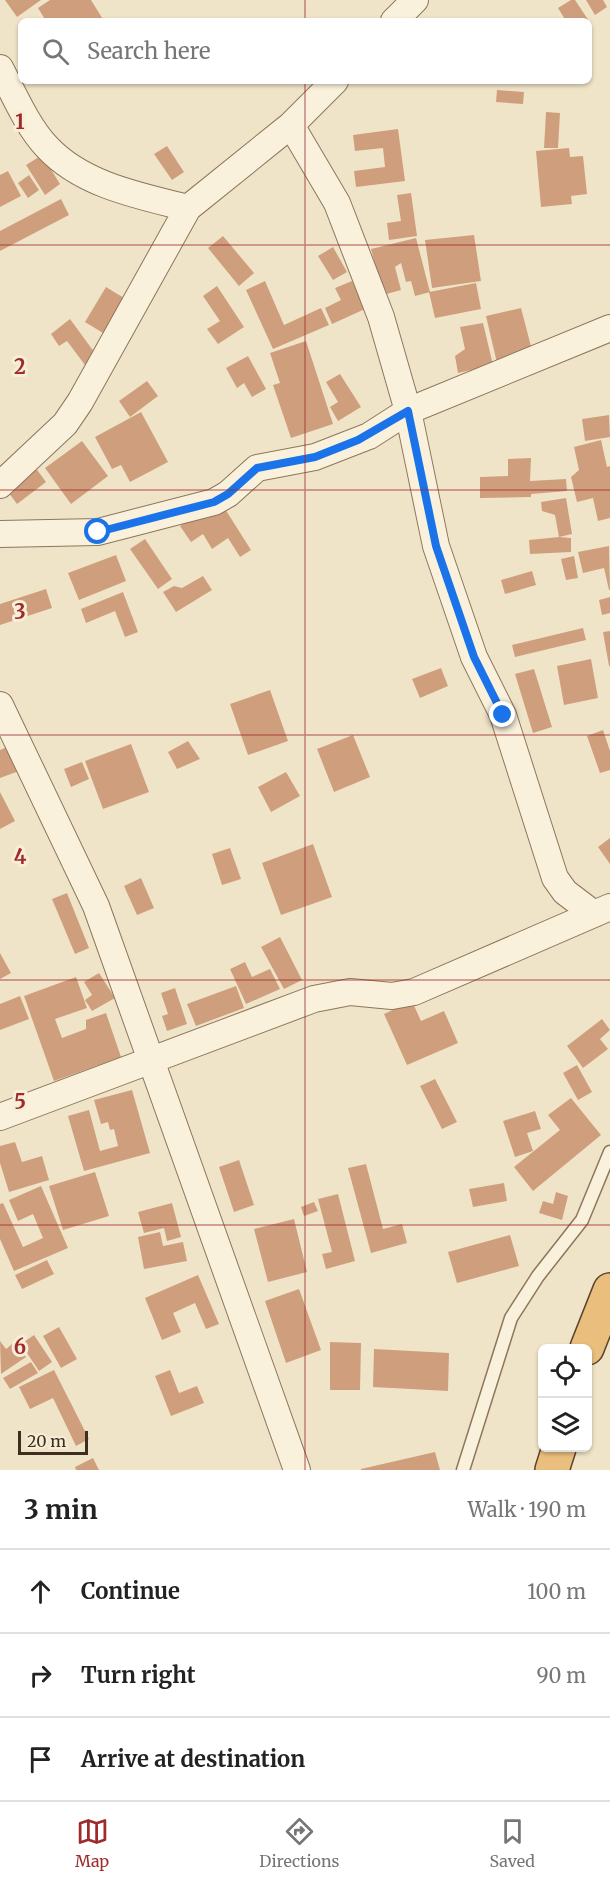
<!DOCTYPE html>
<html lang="en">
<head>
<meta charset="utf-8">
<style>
	body { margin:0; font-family:Merriweather,serif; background:#f2f2f2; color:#222 }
	.controls { position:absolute; right:18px; bottom:18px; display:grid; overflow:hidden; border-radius:9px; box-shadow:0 2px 4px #0004 }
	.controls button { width:54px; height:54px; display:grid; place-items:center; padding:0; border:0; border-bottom:2px solid #e0e0e0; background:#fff; color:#222; font:30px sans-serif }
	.scale { position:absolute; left:18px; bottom:15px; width:70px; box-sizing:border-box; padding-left:6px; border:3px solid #3d2e20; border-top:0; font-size:16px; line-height:21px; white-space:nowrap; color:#3d2e20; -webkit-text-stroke:4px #f7eed8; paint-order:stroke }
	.stop { position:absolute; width:18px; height:18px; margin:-14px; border:4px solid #1a73e8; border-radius:50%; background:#fff }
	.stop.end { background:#1a73e8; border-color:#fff; box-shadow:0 2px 6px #0008 }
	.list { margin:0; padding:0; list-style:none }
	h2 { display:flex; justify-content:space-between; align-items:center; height:78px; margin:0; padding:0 24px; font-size:26px }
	h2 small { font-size:20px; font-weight:400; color:#767676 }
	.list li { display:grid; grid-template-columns:39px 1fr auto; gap:18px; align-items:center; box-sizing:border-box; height:84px; padding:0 24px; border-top:2px solid #e0e0e0 }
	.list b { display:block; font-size:22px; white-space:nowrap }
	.list em { font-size:20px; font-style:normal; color:#767676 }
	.icon { flex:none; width:33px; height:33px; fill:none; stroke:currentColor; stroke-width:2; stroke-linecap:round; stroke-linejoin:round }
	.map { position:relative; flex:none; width:610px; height:1470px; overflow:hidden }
	.search { position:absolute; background:#fff; box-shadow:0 2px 4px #0004; left:18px; right:18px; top:18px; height:66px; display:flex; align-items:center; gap:15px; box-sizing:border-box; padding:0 21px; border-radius:9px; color:#767676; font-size:22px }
	.sheet { height:330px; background:#fff }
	nav { display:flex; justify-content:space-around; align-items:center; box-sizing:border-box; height:84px; border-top:2px solid #e0e0e0; background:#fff; font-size:16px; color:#767676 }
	nav a { display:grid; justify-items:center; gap:3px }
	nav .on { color:#9e2a2b }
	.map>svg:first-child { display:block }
	.building { fill:#cf9f7d }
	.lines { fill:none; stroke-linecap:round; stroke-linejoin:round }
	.service-casing { stroke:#8d765c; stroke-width:15 }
	.minor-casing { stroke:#8d765c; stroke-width:28 }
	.trunk-casing { stroke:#5b4430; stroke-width:36 }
	.service { stroke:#faf1dc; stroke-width:12 }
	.minor { stroke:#faf1dc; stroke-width:26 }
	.trunk { stroke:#eabe7c; stroke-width:33 }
	.route { stroke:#1a73e8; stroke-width:8 }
	.grid { fill:none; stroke:#9e2a2b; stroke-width:1.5; stroke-opacity:0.55 }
	.grid-label { font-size:20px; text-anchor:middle; font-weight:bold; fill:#9e2a2b; stroke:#f7eed8; stroke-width:6; stroke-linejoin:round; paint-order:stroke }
</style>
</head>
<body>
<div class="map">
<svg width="610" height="1470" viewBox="0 0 610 1470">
	<rect width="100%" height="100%" fill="#f0e4c8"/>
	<path class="building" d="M5 0H41L17 17Z
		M50 0H91L104 21H46L38 8Z
		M571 0H575L589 21H566L558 8Z
		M586 0H603L607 7 595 15Z
		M497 90 524 92 523 104 496 102Z
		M546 112 560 113 558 148H544Z
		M398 129 405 181 356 187 354 171 385 167 383 148 355 151 353 135Z
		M167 146 184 172 172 180 154 154Z
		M569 148 570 157 583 156 587 194 571 196 572 204 541 207 536 151Z
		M42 155 60 184 45 195 26 165Z
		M8 171 21 196 0 207V175Z
		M29 175 39 190 28 198 18 183Z
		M411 193 417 236 389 240 387 223 401 221 397 195Z
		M61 199 69 215 0 251V231Z
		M474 235 481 281 432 288 425 240Z
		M223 236 254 273 239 286 208 248Z
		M416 238 430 292 415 296 411 281 406 282 401 263 395 267 401 290 383 295 371 249Z
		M333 247 347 272 333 280 318 256Z
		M265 281 284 325 321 308 329 325 273 349 246 290Z
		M352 281 365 309 332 324 325 308 341 300 335 288Z
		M476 283 481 309 435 318 429 292Z
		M217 286 244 327 218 344 207 329 220 321 203 296Z
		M106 287 124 298 103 333 85 322Z
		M521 308 533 354 497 363 486 316Z
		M70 319 100 360 88 369 67 341 59 346 51 334Z
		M483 323 493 365 458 373 455 356 465 349 460 327Z
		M306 341 333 424 291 438 273 385 280 383 270 353Z
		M248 356 266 389 252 397 244 383 237 388 226 368Z
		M340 374 361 407 338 421 330 407 338 402 326 382Z
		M147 381 158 396 130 417 119 401Z
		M141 412 168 462 130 482 121 465 112 469 95 437Z
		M609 415 610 437 585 441 582 419Z
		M601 440 607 467 610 466V518L598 521 593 498 577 502 571 477 579 470 574 447Z
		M82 441 108 476 71 504 45 468Z
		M531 458 530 481 566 479 567 491 531 494V497L480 498V477L508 476V459Z
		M35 467 46 482 17 504 6 489Z
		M566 498 572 534 559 537 555 515 542 511 541 502Z
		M220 501 251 550 240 557 228 538 212 549 203 534 191 542 180 526Z
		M559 537 571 538V552L530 554 529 540Z
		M145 539 172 579 158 589 130 549Z
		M609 546 610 590H609L604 568 583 573 578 552Z
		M116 555 126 581 79 600 68 573Z
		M574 556 578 578 566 580 561 559Z
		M532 571 536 585 505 594 501 580Z
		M203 576 212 590 176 612 163 592 174 586 182 588Z
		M46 589 52 608 0 625V604Z
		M123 592 138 632 125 637 115 611 86 623 81 609Z
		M610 597V613L602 615 599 600Z
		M583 628 586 640 515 657 512 645Z
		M610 631V666H609L603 632Z
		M591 659 598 698 564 705 557 666Z
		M441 668 448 686 420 698 412 679Z
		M534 669 552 727 533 733 515 674Z
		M270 690 288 741 248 755 230 704Z
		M603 730 610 751V770L600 773 587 736Z
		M353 735 370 777 334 792 317 749Z
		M188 741 200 759 177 769 168 752Z
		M131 744 149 792 103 809 85 761Z
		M9 746 19 771 0 778V750Z
		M82 762 89 779 71 787 64 769Z
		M286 772 300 796 271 812 258 787Z
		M0 792 15 821 0 829Z
		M610 838V864L598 847Z
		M313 844 332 897 281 915 262 863Z
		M230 848 241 879 222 885 212 854Z
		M141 878 154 908 137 915 124 886Z
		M67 893 89 948 75 954 52 899Z
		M280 937 302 980 284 989 261 947Z
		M0 953 11 973 0 979Z
		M245 962 252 977 270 969 280 989 246 1004 230 969Z
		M99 973 115 998 92 1011 85 1000 92 995 84 982Z
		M76 977 87 1008 55 1019 62 1038 86 1029V1020L106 1013 121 1057 54 1081 24 996Z
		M236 986 244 1008 196 1026 187 1004Z
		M175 988 187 1024 167 1031 162 1016 168 1014 161 993Z
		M20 996 29 1019 0 1030V1004Z
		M412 1001 421 1021 444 1011 458 1043 407 1065 384 1014Z
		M602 1019 610 1030 600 1039 608 1049 583 1068 567 1046Z
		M577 1065 592 1092 578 1100 563 1073Z
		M435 1079 457 1122 442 1129 420 1086Z
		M132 1090 150 1153 84 1171 68 1116 89 1110 100 1151 118 1146 114 1129 110 1130 108 1122 101 1124 94 1100Z
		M571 1098 601 1135 533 1191 514 1167 560 1130 548 1115Z
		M535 1111 541 1129 527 1133 533 1151 515 1157 503 1121Z
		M15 1142 22 1162 42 1156 49 1180 9 1192 0 1163V1146Z
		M239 1160 254 1205 234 1212 219 1167Z
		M366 1164 383 1229 402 1224 407 1243 371 1253 348 1168Z
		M95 1172 109 1216 63 1230 49 1186Z
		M504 1183 507 1201 473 1207 469 1189Z
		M41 1186 68 1248 14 1271 0 1239V1204L3 1203 23 1247 43 1238 33 1214 18 1221 9 1200Z
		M556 1192 568 1196 562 1220 539 1213 543 1201 553 1204Z
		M338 1194 355 1261 326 1269 322 1254 332 1252 318 1199Z
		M314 1202 318 1211 304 1216 301 1207Z
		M172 1203 181 1237 167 1241 164 1228 144 1233 138 1212Z
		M294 1219 307 1272 268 1282 254 1229Z
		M160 1232 163 1246 183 1242 187 1261 144 1269 138 1237Z
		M510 1235 519 1266 457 1283 448 1252Z
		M47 1260 54 1274 22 1289 15 1275Z
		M198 1275 219 1324 206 1329 195 1303 173 1313 181 1332 162 1340 145 1298Z
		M299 1289 321 1350 286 1363 265 1301Z
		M59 1327 77 1359 61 1368 43 1336Z
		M34 1335 52 1362 39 1371 21 1344Z
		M0 1341 6 1349 16 1341 26 1357 1 1374Z
		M330 1342 361 1343 360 1390H330Z
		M374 1349 449 1353 448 1391 373 1387Z
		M31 1362 38 1373 10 1389 3 1378Z
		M54 1370 89 1439 76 1446 53 1398 30 1409 19 1387Z
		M170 1370 179 1393 197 1386 204 1403 171 1416 155 1376Z
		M435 1452 440 1470H361V1469Z
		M93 1458 99 1470H76L75 1467Z"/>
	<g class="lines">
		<defs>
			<path id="service" d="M463 1470 511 1318 538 1276 582 1220 610 1152"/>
			<path id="minor" d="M394 21 415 0
				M0 68C14 94 27 126 47 147 82 185 140 196 188 208
				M291 125 337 203 381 317 408 411 436 546 474 657 503 715 555 878 565 892 594 914
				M0 485 65 424 80 402 188 208 291 125 335 81
				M0 534 98 532 214 502 228 494 257 468 315 457 369 436 408 411 610 328
				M0 705 96 906 297 1470
				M0 1117 314 999 350 992 392 996 414 992 610 907"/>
			<path id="trunk" d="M587 1348 610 1290
				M552 1470 559 1448"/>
		</defs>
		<use href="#service" class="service-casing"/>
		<use href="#minor" class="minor-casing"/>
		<use href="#trunk" class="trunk-casing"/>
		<use href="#service" class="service"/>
		<use href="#minor" class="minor"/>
		<use href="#trunk" class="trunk"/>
	</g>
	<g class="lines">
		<path class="route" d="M98 532 214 502 228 494 257 468 315 457 358 440 408 411 436 546 474 657 503 715"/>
	</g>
	<path class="grid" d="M305 0V21M305 81V1470M0 245H610M0 490H610M0 735H610M0 980H610M0 1225H610"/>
	<g class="grid-label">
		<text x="20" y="129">1</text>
		<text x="20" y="374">2</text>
		<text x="20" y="619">3</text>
		<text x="20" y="864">4</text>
		<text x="20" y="1109">5</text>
		<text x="20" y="1354">6</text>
	</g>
</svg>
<div class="controls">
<button><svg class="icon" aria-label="locate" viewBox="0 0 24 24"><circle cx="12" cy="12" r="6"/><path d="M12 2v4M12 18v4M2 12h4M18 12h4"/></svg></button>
<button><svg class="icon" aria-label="layers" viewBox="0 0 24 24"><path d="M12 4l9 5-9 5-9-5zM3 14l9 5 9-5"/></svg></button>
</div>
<div class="scale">20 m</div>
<div class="stop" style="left:98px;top:532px"></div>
<div class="stop end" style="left:503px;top:715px"></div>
<div class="search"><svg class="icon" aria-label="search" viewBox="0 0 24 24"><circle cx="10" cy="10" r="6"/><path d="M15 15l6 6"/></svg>Search here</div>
</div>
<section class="sheet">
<h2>3 min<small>Walk · 190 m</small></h2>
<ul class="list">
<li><svg class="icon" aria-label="ahead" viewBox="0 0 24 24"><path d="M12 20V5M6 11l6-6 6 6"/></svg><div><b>Continue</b></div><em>100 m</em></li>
<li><svg class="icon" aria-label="right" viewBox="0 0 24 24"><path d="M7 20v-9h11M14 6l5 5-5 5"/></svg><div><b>Turn right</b></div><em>90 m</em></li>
<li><svg class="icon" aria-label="arrive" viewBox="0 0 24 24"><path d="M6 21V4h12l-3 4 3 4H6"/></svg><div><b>Arrive at destination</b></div></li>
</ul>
</section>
<nav>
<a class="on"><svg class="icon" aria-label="map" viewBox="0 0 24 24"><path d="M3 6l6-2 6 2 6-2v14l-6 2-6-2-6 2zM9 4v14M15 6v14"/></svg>Map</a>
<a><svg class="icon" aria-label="directions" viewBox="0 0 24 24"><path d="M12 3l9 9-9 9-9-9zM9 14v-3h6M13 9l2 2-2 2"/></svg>Directions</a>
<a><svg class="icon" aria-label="saved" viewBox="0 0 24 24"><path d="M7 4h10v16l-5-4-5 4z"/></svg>Saved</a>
</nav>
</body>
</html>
